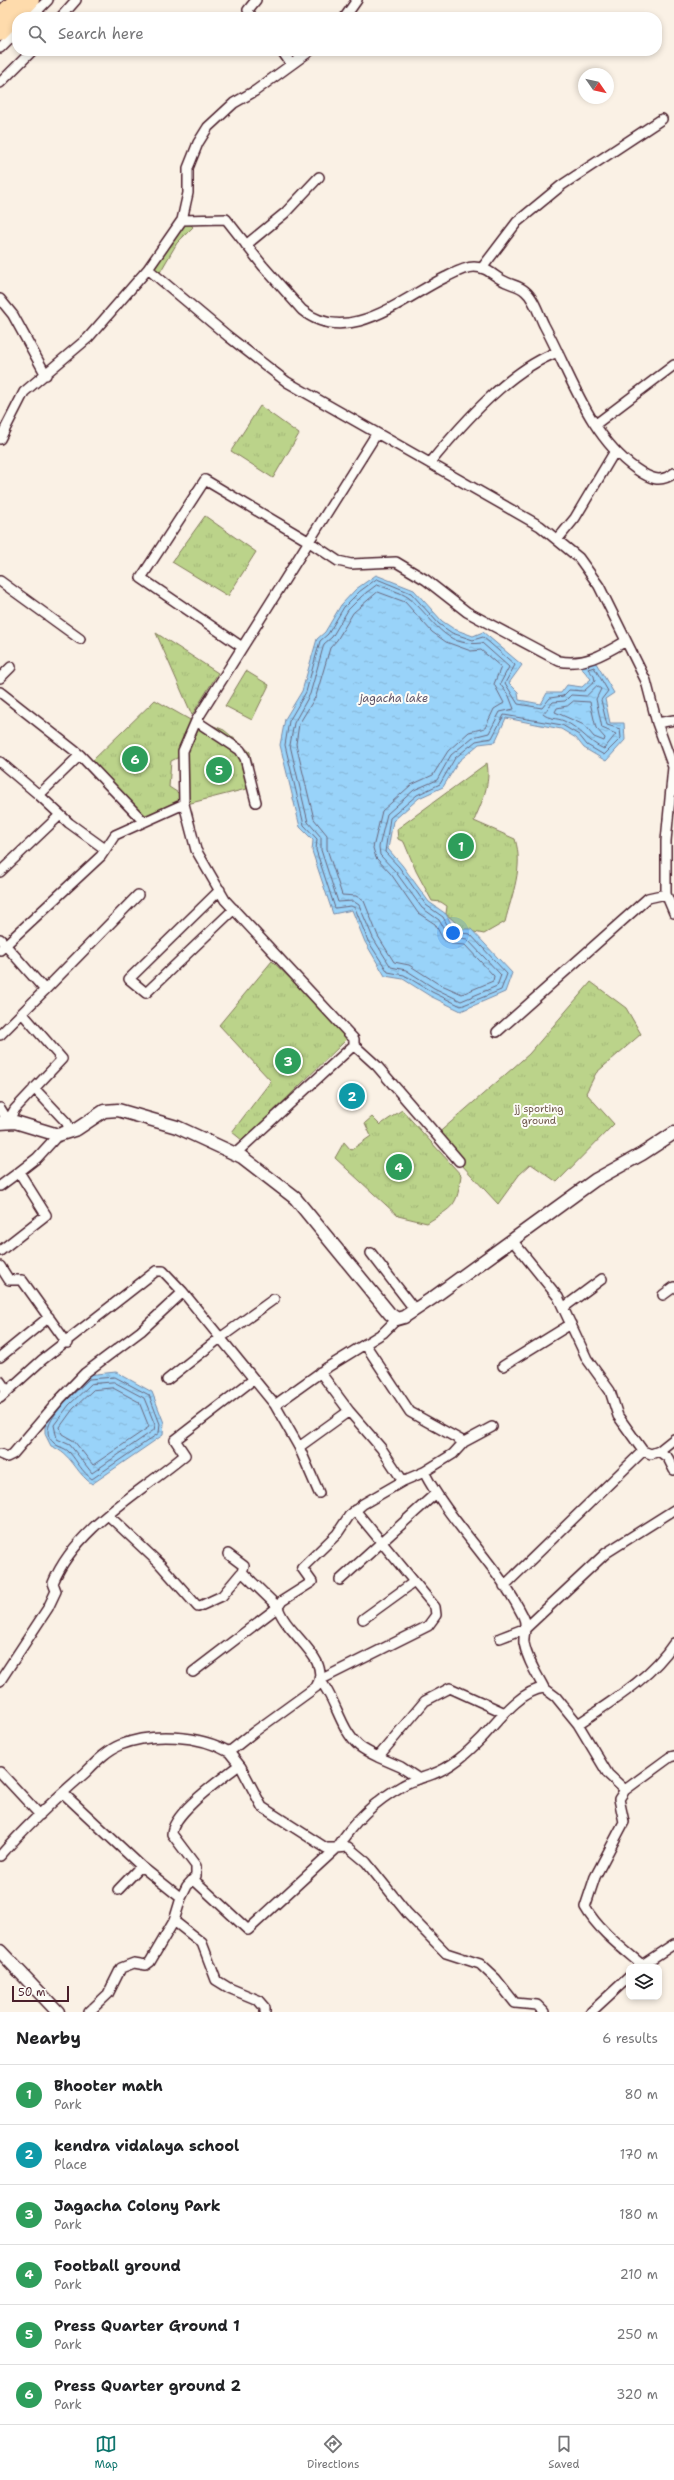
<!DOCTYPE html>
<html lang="en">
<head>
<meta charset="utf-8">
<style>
	body { margin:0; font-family:"Shantell Sans",sans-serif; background:#f6f6f6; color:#202124 }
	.controls { position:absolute; right:12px; bottom:12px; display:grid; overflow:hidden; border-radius:8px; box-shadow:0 2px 6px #0003 }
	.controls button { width:36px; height:36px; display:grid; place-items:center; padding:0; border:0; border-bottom:1px solid #e0e0e0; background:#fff; color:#202124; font:20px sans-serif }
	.compass { position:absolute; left:578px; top:68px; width:36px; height:36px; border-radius:50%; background:#fff; box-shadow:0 2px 6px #0003; rotate:124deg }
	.scale { position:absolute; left:12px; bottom:10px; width:57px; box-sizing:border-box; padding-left:4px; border:2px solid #4a1f2b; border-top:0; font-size:11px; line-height:14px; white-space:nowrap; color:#4a1f2b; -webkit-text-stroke:3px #fdfcf7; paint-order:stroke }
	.you { position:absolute; left:453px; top:933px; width:14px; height:14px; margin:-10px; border:3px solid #fff; border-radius:50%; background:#1a73e8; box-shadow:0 0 0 6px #1a73e833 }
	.badge { display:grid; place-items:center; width:26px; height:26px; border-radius:50%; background:#0f766e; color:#fff; font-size:13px; font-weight:700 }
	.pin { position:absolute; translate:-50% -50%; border:2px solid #fff; box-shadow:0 1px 4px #0006 }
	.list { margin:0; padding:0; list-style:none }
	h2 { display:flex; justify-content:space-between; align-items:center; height:52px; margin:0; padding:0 16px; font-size:17px }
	h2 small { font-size:13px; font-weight:400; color:#757577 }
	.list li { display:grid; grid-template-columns:26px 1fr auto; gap:12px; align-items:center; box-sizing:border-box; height:60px; padding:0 16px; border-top:1px solid #e0e0e0 }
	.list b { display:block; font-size:15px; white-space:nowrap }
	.list p { margin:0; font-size:13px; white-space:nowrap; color:#757577 }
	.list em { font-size:13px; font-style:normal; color:#757577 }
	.icon { flex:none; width:22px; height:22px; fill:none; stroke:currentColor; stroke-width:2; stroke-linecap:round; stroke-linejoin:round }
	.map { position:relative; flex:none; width:674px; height:2012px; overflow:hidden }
	.search { position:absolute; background:#fff; box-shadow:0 2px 6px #0003; left:12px; right:12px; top:12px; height:44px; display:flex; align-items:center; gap:10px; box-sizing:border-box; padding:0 14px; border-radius:16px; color:#757577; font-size:15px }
	.sheet { height:412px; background:#fff }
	nav { display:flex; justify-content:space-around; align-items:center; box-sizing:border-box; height:56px; border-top:1px solid #e0e0e0; background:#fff; font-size:11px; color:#757577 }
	nav a { display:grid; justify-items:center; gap:2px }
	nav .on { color:#0f766e }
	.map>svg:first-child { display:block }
	.grass { fill:url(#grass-tufts); stroke:#82795a }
	.water { fill:url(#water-ripples); stroke:#798ba7 }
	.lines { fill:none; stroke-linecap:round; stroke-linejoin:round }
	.shore { stroke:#6a677d; stroke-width:1 }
	.street-casing { stroke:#4a1f2b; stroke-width:12 }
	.secondary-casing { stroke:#4a1f2b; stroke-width:15 }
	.highway-casing { stroke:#4a1f2b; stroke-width:19 }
	.street { stroke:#fdfcf7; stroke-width:9 }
	.secondary { stroke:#fdfcf7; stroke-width:12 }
	.highway { stroke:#fedbac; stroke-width:16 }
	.labels { text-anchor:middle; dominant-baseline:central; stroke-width:4; stroke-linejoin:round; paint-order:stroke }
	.park-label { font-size:10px; fill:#6c5548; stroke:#fdfcf7 }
	.water-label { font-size:11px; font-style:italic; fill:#625569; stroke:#fdfcf7 }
</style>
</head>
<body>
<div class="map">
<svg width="674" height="2012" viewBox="0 0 674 2012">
	<defs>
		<pattern id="grass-tufts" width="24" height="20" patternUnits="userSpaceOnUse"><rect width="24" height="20" fill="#bbd38a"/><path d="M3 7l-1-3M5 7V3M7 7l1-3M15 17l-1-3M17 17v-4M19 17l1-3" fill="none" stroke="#a2b577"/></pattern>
		<pattern id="water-ripples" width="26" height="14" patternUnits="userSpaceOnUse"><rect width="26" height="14" fill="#99d3f9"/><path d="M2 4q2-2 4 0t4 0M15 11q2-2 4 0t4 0" fill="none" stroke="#85b5d6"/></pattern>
	</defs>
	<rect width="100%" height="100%" fill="#faf1e5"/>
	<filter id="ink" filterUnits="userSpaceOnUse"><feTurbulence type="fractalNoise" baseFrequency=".025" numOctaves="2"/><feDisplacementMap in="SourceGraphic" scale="8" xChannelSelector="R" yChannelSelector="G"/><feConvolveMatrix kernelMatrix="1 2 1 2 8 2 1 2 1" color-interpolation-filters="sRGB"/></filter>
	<g filter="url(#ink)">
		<path class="grass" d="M189 223 193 227 177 243 159 274 149 269 180 225Z
			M260 406 299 434 273 478 231 451Z
			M205 516 256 552 228 596 172 562Z
			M156 633 218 673 192 715Z
			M246 671 269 685 252 720 225 706Z
			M155 700 192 721 179 757 171 761 169 787 180 794 181 801 144 818 91 762Z
			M199 720 224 730 250 752 254 787 187 804 186 750Z
			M487 763C491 784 482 801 474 821L515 839C524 867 512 894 505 922L484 934 464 930 446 914 447 906 441 902 432 901 416 871 404 842 398 839 397 829Z
			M272 961 346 1032V1040L243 1141 232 1132 271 1081 219 1025Z
			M591 982 626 1008 641 1034 596 1073 586 1093 614 1124 557 1182 531 1164 519 1175 498 1204 435 1136 529 1054Z
			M402 1110 461 1175C457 1207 454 1206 427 1223L398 1216 335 1158 344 1142 351 1150 371 1136 365 1123 372 1117 380 1125Z"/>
		<path class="water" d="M376 575 414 590 442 621 454 629 473 636 483 632 522 665 509 683 518 692 519 700 541 704 547 693H561L567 685 582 687 591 679 577 663H596L614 693 605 699 610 723H624L625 740 606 761 584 748 576 738 561 729 506 718 495 742 479 744 459 761 443 787 419 798 393 821 388 849 402 865 429 902 446 914 454 929H471L512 973 505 992 461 1011 430 996 403 979 385 976 365 942 352 910 333 914 312 851 313 840 300 827 280 745 285 719 302 691 317 639 325 632 341 605 356 589Z
			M116 1372 152 1392 164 1423 163 1435 92 1484C74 1471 73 1455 51 1446L45 1434V1424L87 1375Z"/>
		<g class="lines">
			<path class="shore" d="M377 579 411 593 439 624 452 633 473 640 483 637 515 665 505 683 518 704 542 708 550 698 563 696 569 690 584 691 595 681 594 676 588 669 594 667 608 691 601 700 607 725 620 729 621 738 604 755 587 745 579 735 562 725 504 715 492 738 476 741 455 758 440 784 417 795 390 818 385 852 399 867 426 905 443 917 451 932 470 934 507 974 501 990 461 1006 432 992 404 975 388 972 368 941 355 908 351 906 335 908 316 850 317 839 304 825 285 745 289 721 306 692 320 641 328 634 344 607 359 592Z
				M377 585C386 588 401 592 409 598 434 618 443 648 482 643L509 667 500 684 509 696 514 709 500 712 489 733 473 737 451 755 437 780 414 790 387 814 379 847 380 855 395 871 422 908 439 920 448 936 467 939 501 975 497 986 461 1001 434 988 406 970 391 967 373 938 359 905 353 901 338 902 321 850V837L308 822 303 801 290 745 294 723 310 694 324 644 332 637 348 610 362 596Z
				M378 592 405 602 432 632 446 642 471 651 481 650 501 667 494 684 504 703 494 709 485 728 469 732 448 751 433 775 411 785 382 811 373 848 376 858 391 874 418 913 435 924 443 939 451 944 465 945 494 976 493 981 462 994 437 983 409 965 394 962 378 936 364 901 356 896 342 895 327 849V835L314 819 296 744 299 724 316 696 330 648 337 640 353 613Z
				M597 686 601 689 596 699 602 728 616 734 604 749C588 742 580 728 564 721 558 718 548 719 543 714L553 702 565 701 571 695 586 696Z
				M574 701 590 702 596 728 605 738 604 741 594 737 584 725 555 712 557 708 567 706Z
				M114 1382 144 1398 155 1425 154 1430 92 1473 70 1445 57 1439 54 1425 69 1405 91 1384Z
				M113 1388 139 1402 149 1427 93 1465 74 1441 62 1434 60 1427 73 1409 93 1390Z
				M64 1403C56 1413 39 1431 54 1443 59 1448 65 1447 70 1453 77 1461 82 1472 92 1479L159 1433 160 1424 149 1395 115 1377 89 1379 67 1400"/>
			<defs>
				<path id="street" d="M31 17 48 0
					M61 17 76 0
					M252 17 248 10 256 0
					M345 17 357 0
					M0 48 17 31
					M282 51 291 64
					M310 51 255 91 234 103 208 127 198 143 188 168V193L182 220 148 269 229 337 287 382 540 526 579 558 599 586 646 681 657 723 674 720
					M0 83 32 51
					M182 220 226 219 263 266 302 310C348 348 404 297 446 277 454 273 465 267 474 267 488 267 494 277 506 282 512 285 520 286 525 291 534 298 539 315 544 325 570 373 589 436 636 469 649 478 660 484 674 473
					M246 245 285 213 319 177
					M482 268 517 222 562 185 662 119
					M0 299 13 315 46 375
					M596 424 674 365
					M0 439 24 392 88 338 148 269
					M430 463C462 424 510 369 558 352
					M557 540 575 518 615 451
					M0 581 80 639
					M242 647 141 578 205 480 308 541 338 561 351 564 396 562 426 580 467 612 559 661C585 666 604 654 626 641
					M0 678 11 667
					M0 692 80 755
					M196 721 240 750 245 758 256 802
					M657 723 673 767 666 841V894L674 913
					M0 762 39 795 80 755 144 822
					M39 795 69 823 105 849
					M0 872 60 815
					M220 890 129 979 146 993 234 909
					M0 939 45 990 0 1035
					M0 950 101 856 115 835 184 804
					M45 990 138 895
					M497 1032 648 898 666 894
					M354 1045 377 1066 459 1161
					M34 1088 67 1123 70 1132
					M0 1108 8 1121 15 1109 62 1059 22 1013
					M235 1154 354 1045V1039L225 900 196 850 184 804 183 751 196 721 377 433
					M19 1172 37 1158 58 1135
					M0 1186 19 1172 46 1215 0 1251
					M512 1240 558 1297 587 1359 610 1391 618 1416 643 1451 651 1454 659 1451 674 1439
					M371 1253 415 1310
					M0 1266 9 1280H22L67 1343
					M663 1295 674 1287
					M563 1308 602 1279
					M365 1344 410 1412 464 1442
					M0 1357 49 1317
					M503 1366 571 1324
					M320 1372 349 1411 299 1447 275 1405 328 1367 383 1333 397 1319
					M167 1380 220 1338 274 1299
					M0 1381 7 1391
					M0 1398 42 1360 156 1271H163L183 1292 275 1405
					M299 1447 319 1493
					M659 1451 668 1458 674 1470
					M0 1454 7 1457 13 1454 60 1399 85 1373 141 1331 183 1292
					M424 1472C451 1524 497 1564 523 1616 528 1625 523 1634 524 1643 527 1659 536 1673 544 1688
					M403 1481 424 1472 453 1454 464 1442 492 1427
					M355 1510 435 1607 436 1615 428 1626 320 1680C336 1699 340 1729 359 1746 364 1750 372 1754 378 1757
					M109 1516 159 1563 198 1607 222 1596 242 1572 278 1607 193 1672
					M228 1554 244 1566 242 1572
					M340 1580 435 1494
					M504 1586 643 1451
					M363 1619 414 1582
					M500 1638 526 1628 606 1553 674 1510
					M0 1681 48 1608 56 1591 53 1583C76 1527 140 1493 185 1455L175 1440 254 1379
					M229 1752 241 1767 262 1807 326 1848H337C353 1822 375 1801 402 1786 411 1780 423 1778 433 1774 452 1767 467 1753 482 1738 497 1722 521 1690 544 1688L556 1697 578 1724
					M674 1756 670 1757 625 1790 619 1799 624 1822 595 1877 585 1907C598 1930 622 1948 642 1965L674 1944
					M239 1765C223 1778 172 1813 172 1834L196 1866V1876L187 1886 181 1898 174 1921 202 1943 216 1980 229 1988 258 2000 265 2008V2012
					M0 1772 40 1815
					M419 1779 401 1767 378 1757 425 1701 450 1688 505 1713
					M625 1790 608 1774 578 1724C612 1701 651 1678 674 1643
					M63 1793 141 1866 181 1898
					M0 1856C26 1826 55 1799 85 1773 95 1763 107 1750 120 1745 152 1732 200 1735 229 1752L254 1732 316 1687C334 1659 285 1634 278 1607L282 1601 312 1582 302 1568 337 1534 349 1516 363 1504 403 1481 381 1448 349 1411
					M193 1879 248 1930 337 1848 348 1847 366 1862 407 1913 446 1953 480 1964 496 1979 515 2003 537 2005 544 2012
					M118 1890 141 1866
					M89 2012 108 1994 121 1968 134 1963 146 1965 150 1962 174 1921
					M591 2012 629 1977"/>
				<path id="secondary" d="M0 1123 15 1122 58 1135 77 1129 104 1111 118 1110 177 1127 242 1157 295 1198 390 1314 397 1319 404 1317 434 1297 595 1180 642 1154 674 1133
					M0 1951 58 2012"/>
				<path id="highway" d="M0 16 17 0
					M0 32 31 0"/>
			</defs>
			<use href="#street" class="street-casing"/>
			<use href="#secondary" class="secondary-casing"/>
			<use href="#highway" class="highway-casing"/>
			<use href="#street" class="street"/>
			<use href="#secondary" class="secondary"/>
			<use href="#highway" class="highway"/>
		</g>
	</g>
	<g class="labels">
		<g class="park-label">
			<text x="539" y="1108">jj sporting<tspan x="539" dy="12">ground</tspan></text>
		</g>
		<g class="water-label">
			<text x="394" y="698">jagacha lake</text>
		</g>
	</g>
</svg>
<div class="controls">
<button><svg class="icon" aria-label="layers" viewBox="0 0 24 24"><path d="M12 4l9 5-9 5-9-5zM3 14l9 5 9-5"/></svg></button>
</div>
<svg class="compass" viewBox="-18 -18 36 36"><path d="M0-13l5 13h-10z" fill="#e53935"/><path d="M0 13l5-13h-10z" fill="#757577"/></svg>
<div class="scale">50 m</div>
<div class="you"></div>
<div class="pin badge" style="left:461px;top:846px;background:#2e9e5b">1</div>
<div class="pin badge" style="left:352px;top:1096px;background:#0f9aa8">2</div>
<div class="pin badge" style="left:288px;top:1061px;background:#2e9e5b">3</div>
<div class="pin badge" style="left:399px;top:1167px;background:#2e9e5b">4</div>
<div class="pin badge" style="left:219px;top:770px;background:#2e9e5b">5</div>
<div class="pin badge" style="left:135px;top:759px;background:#2e9e5b">6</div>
<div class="search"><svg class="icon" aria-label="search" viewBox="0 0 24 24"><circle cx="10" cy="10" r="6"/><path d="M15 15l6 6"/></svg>Search here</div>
</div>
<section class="sheet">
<h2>Nearby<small>6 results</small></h2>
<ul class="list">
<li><span class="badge" style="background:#2e9e5b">1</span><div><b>Bhooter math</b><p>Park</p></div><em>80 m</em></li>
<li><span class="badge" style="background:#0f9aa8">2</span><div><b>kendra vidalaya school</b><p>Place</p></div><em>170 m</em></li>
<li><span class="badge" style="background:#2e9e5b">3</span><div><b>Jagacha Colony Park</b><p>Park</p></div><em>180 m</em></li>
<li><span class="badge" style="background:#2e9e5b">4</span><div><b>Football ground</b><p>Park</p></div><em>210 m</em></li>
<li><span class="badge" style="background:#2e9e5b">5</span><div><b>Press Quarter Ground 1</b><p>Park</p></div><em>250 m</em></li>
<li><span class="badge" style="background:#2e9e5b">6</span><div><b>Press Quarter ground 2</b><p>Park</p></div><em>320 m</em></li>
</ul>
</section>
<nav>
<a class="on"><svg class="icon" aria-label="map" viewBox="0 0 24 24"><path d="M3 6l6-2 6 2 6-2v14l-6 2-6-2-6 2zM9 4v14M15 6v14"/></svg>Map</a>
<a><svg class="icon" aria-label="directions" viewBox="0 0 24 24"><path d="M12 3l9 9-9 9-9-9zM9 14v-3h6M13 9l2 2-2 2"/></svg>Directions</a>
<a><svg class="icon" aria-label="saved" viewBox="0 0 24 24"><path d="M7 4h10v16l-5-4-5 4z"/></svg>Saved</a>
</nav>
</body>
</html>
